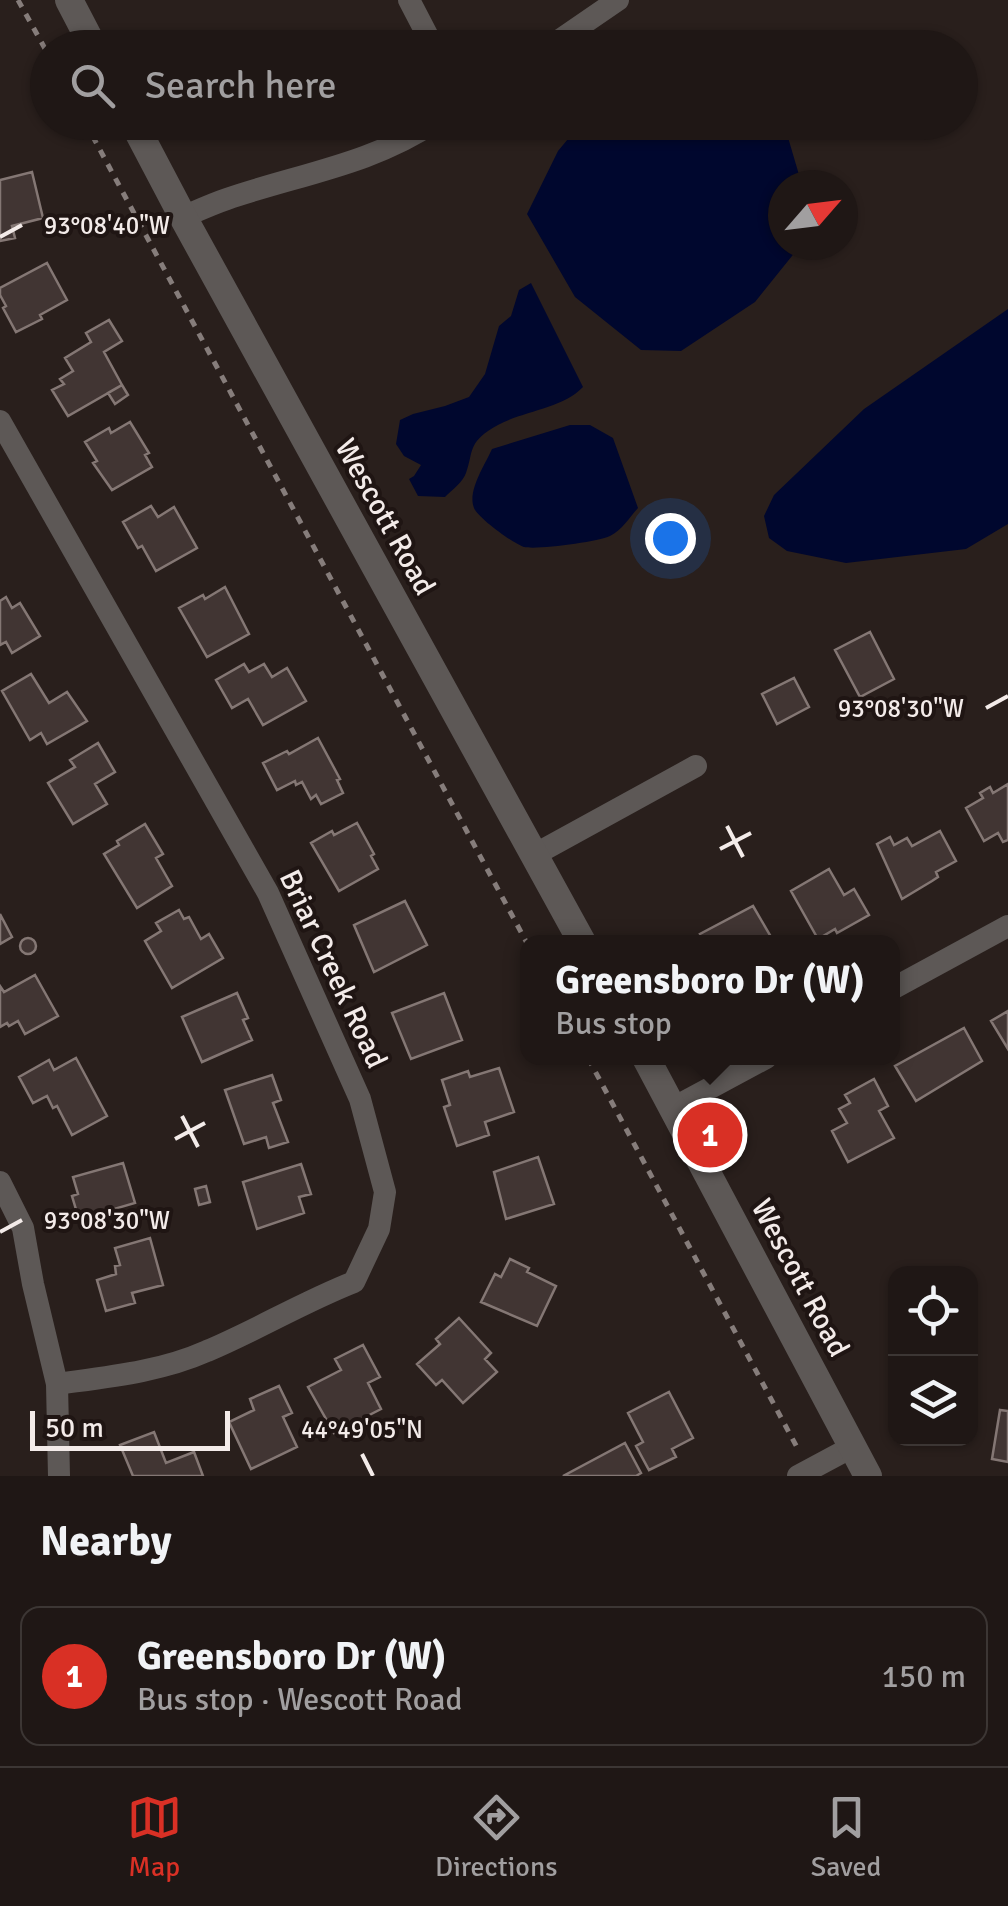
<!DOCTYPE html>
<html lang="en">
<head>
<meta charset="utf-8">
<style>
	body { margin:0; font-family:Signika,sans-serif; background:#27201e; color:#f1f3f6 }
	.controls { position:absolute; right:30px; bottom:30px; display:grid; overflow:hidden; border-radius:20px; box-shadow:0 2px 8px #0004 }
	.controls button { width:90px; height:90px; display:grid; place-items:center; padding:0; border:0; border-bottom:2px solid #3c3634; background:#1f1715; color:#f1f3f6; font:50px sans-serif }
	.compass { position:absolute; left:768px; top:170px; width:90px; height:90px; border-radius:50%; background:#1f1715; box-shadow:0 2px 8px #0004; rotate:62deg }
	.scale { position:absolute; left:30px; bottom:25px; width:200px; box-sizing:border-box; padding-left:10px; border:5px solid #f3ebe9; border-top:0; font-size:28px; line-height:35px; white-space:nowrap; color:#f3ebe9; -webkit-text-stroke:8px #1f1513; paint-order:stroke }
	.you { position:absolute; left:670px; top:538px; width:35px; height:35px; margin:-25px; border:8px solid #fff; border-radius:50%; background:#1a73e8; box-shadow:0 0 0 15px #1a73e833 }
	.badge { display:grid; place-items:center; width:65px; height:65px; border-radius:50%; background:#d93025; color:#fff; font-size:32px; font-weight:700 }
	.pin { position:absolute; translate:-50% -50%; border:5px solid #fff; box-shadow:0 2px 10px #0006 }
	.popup { position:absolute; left:520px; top:935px; width:380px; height:130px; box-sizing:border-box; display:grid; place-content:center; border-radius:20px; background:#1f1715; filter:drop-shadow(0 2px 8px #0005); font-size:32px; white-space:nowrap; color:#a19fa0 }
	.popup b { font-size:38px; color:#f1f3f6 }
	.popup::after { content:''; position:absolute; left:50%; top:100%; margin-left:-20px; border:20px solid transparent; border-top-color:#1f1715 }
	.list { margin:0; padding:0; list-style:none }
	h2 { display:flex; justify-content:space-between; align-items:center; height:130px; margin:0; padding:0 40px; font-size:42px }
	h2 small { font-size:32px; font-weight:400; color:#a19fa0 }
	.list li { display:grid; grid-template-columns:65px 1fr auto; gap:30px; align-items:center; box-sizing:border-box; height:140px; margin:0 20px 20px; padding:0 20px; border:2px solid #3c3634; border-radius:20px }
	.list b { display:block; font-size:38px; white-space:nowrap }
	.list p { margin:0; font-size:32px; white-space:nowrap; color:#a19fa0 }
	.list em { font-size:32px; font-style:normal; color:#a19fa0 }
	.icon { flex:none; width:55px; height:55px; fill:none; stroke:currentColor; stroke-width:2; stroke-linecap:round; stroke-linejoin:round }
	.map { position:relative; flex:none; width:1008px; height:1476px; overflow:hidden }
	.search { position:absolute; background:#1f1715; box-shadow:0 2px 8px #0004; left:30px; right:30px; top:30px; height:110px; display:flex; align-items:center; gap:25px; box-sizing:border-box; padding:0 35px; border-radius:55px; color:#a19fa0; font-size:38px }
	.sheet { height:290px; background:#1f1715 }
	nav { display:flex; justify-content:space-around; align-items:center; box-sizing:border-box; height:140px; border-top:2px solid #3c3634; background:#1f1715; font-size:28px; color:#a19fa0 }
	nav a { display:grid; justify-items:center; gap:5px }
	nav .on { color:#d93025 }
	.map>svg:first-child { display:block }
	.water { fill:#00072e }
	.building { fill:#413533; stroke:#847774; stroke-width:2.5 }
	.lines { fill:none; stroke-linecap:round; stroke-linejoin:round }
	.path { stroke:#867d7b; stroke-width:5; stroke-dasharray:8 8; stroke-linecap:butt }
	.minor { stroke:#5d5856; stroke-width:22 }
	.tertiary { stroke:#5d5856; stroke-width:28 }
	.ticks { fill:none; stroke:#f3ebe9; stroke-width:4 }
	.labels { text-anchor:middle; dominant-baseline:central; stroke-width:8; stroke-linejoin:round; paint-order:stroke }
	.street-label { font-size:30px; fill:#f3ebe9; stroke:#1f1513 }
	.ticks-label { font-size:25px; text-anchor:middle; fill:#f3ebe9; stroke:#1f1513; stroke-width:8; stroke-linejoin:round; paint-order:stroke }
</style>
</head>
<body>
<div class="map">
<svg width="1008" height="1476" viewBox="0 0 1008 1476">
	<rect width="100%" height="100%" fill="#291f1c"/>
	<path class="water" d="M593 122 775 123 787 134 802 185H783V245H797L796 251 755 302 681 351 641 350 575 297 527 214 558 151 573 133Z
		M531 283 583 387C560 411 515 411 488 431 468 445 473 454 466 473 463 482 452 490 445 497L418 496 409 479 414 476 421 465 404 456 396 444 400 420 413 414 445 406 469 397 485 374 499 326 511 316 519 290Z
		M1008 309V524L966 549 846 563 787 551 769 538 764 516 774 495 864 409Z
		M570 425H590L613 438 638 508C629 518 622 530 610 536 597 542 537 550 524 547 514 544 478 518 474 508 467 491 485 465 492 449Z"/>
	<path class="building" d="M32 172 43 218 12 226 15 238 0 241V180Z
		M47 263 67 300 40 315 42 319 16 332 3 308 6 306 0 295V288Z
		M109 320 122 341 104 352 122 385 68 416 52 390 64 384 60 379 73 371 65 358 91 342 86 333Z
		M122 385 128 395 115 404 108 393Z
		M130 422 149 453 145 455 152 467 112 490 93 463 97 461 85 442 109 428 111 433Z
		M151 506 158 517 174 507 197 548 156 571 142 546 138 548 123 522Z
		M225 587 249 634 207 657 179 608 203 595 205 599Z
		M6 597 12 608 20 603 40 636 12 653 6 642 0 645V601Z
		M870 632 894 679 860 697 835 650Z
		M244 664 249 672 264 664 272 677 287 668 306 701 263 725 248 699 232 708 216 680Z
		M31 674 49 703 67 692 87 721 47 744 41 733 30 740 2 691Z
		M794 678 809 707 777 724 762 694Z
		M318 738 340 779 337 780 343 793 321 804 316 795 311 799 302 782 296 785 295 781 277 790 263 763 287 751 289 754Z
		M98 743 115 772 95 784 107 804 73 824 48 783 75 767 70 760Z
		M1008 784V840L1003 842 998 833 984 841 966 808 983 798 980 793 990 787 993 793Z
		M357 823 374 854 371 856 378 869 339 891 311 843 332 831 334 835Z
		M145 824 163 854 156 858 172 886 137 908 104 854 119 845 117 841Z
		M940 831 956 861 936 872 938 877 932 881 902 899 877 844 890 837 894 845 907 838 912 846Z
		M829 869 844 895 854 889 869 915 837 933 835 929 818 939 791 891Z
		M405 901 427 945 374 972 354 925Z
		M753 906 774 942H705L700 934Z
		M179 910 184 919 189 917 201 939 209 934 223 958 172 988 145 941 161 931 156 923Z
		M0 914 12 937 0 944Z
		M20 946a8 8 0 1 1 16 0a8 8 0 1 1-16 0Z
		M35 975 58 1016 25 1034 18 1021 9 1026 7 1023 0 1027V986L4 992Z
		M237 993 248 1018 243 1020 252 1040 202 1062 182 1017Z
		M444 993 462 1040 411 1059 392 1013Z
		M1008 1011V1049L991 1021Z
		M964 1028 982 1061 916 1101 895 1066Z
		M76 1058 107 1116 72 1135 57 1106 53 1108 47 1096 33 1103 19 1077 49 1060 54 1070Z
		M499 1068 514 1112 485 1122 489 1135 457 1146 444 1107 450 1105 442 1080 468 1071 470 1077Z
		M272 1075 281 1100 273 1103 288 1142 269 1148 266 1137 244 1144 225 1090Z
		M874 1079 888 1106 879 1111 894 1138 848 1162 832 1131 847 1123 839 1109 850 1103 845 1095Z
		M538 1157 554 1204 506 1219 494 1172Z
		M123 1163 135 1203 107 1211 109 1218 81 1226 72 1196 78 1194 73 1177Z
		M301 1164 311 1194 299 1197 304 1213 257 1229 243 1182Z
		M206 1186 210 1202 199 1205 195 1189Z
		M150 1238 163 1285 132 1293 135 1303 106 1311 97 1280 116 1274 115 1266 120 1265 115 1248Z
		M510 1259 529 1268 527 1272 556 1286 537 1326 481 1302 495 1274 501 1277Z
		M459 1318 491 1353 485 1359 497 1372 463 1403 442 1380 436 1385 417 1364 440 1344 436 1339Z
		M363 1345 380 1377 368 1383 381 1409 334 1433 308 1387 341 1370 335 1359Z
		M279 1386 292 1413 283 1417 297 1447 251 1469 229 1422 254 1410 250 1399Z
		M669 1392 693 1438 672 1449 676 1457 649 1470 636 1446 643 1442 628 1413Z
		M1000 1410 1008 1411V1462L992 1459Z
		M154 1432 166 1463 194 1452 203 1476H133L120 1445Z
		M625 1443 641 1473 636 1476H563Z"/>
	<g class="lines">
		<path class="path" d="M18 0 48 54
			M85 122 528 945
			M588 1058 799 1451"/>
		<path class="minor" d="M409 0 434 48
			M548 48 618 0
			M183 217C197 211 212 204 227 199 296 175 373 164 434 122
			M0 421 268 893 360 1099 385 1192 379 1229 354 1282C303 1302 257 1330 207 1351 160 1372 107 1377 57 1384
			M534 855 696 766
			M892 989 1008 926
			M673 1108 766 1058
			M0 1182 23 1228 33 1284 57 1384 59 1476
			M798 1476 852 1447"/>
		<path class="tertiary" d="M69 0 94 48
			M133 122 183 217 582 942
			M646 1058 868 1476"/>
	</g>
	<path class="ticks" d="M0 237 22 225M986 708 1008 696M727 826 743 857M720 849 751 833M182 1116 198 1147M175 1139 205 1123M0 1232 22 1220M362 1454 373 1476"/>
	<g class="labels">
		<g class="street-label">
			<text transform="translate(385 517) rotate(61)">Wescott Road</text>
			<text transform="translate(333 969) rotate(65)">Briar Creek Road</text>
			<text transform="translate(800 1278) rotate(62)">Wescott Road</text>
		</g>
	</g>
	<g class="ticks-label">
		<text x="107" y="234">93°08'40"W</text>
		<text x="901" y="717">93°08'30"W</text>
		<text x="107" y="1229">93°08'30"W</text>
		<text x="362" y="1438">44°49'05"N</text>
	</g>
</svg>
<div class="controls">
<button><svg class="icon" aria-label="locate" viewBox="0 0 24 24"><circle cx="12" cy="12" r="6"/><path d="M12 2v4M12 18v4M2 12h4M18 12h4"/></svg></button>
<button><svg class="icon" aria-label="layers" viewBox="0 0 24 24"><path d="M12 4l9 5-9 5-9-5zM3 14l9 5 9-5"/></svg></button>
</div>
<svg class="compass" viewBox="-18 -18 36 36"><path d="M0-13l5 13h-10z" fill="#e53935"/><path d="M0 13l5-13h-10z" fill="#a19fa0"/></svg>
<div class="scale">50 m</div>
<div class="you"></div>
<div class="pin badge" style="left:710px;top:1135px">1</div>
<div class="popup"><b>Greensboro Dr (W)</b>Bus stop</div>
<div class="search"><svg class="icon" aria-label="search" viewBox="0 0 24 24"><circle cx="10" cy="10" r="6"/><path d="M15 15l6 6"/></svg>Search here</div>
</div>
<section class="sheet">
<h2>Nearby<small></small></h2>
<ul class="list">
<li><span class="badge">1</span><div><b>Greensboro Dr (W)</b><p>Bus stop · Wescott Road</p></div><em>150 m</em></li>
</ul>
</section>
<nav>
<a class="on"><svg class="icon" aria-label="map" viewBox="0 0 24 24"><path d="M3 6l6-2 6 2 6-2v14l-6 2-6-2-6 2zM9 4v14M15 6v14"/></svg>Map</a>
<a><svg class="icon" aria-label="directions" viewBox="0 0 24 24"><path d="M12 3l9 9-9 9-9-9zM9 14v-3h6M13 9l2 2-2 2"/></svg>Directions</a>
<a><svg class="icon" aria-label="saved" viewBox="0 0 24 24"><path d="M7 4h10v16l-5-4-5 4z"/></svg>Saved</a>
</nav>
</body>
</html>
